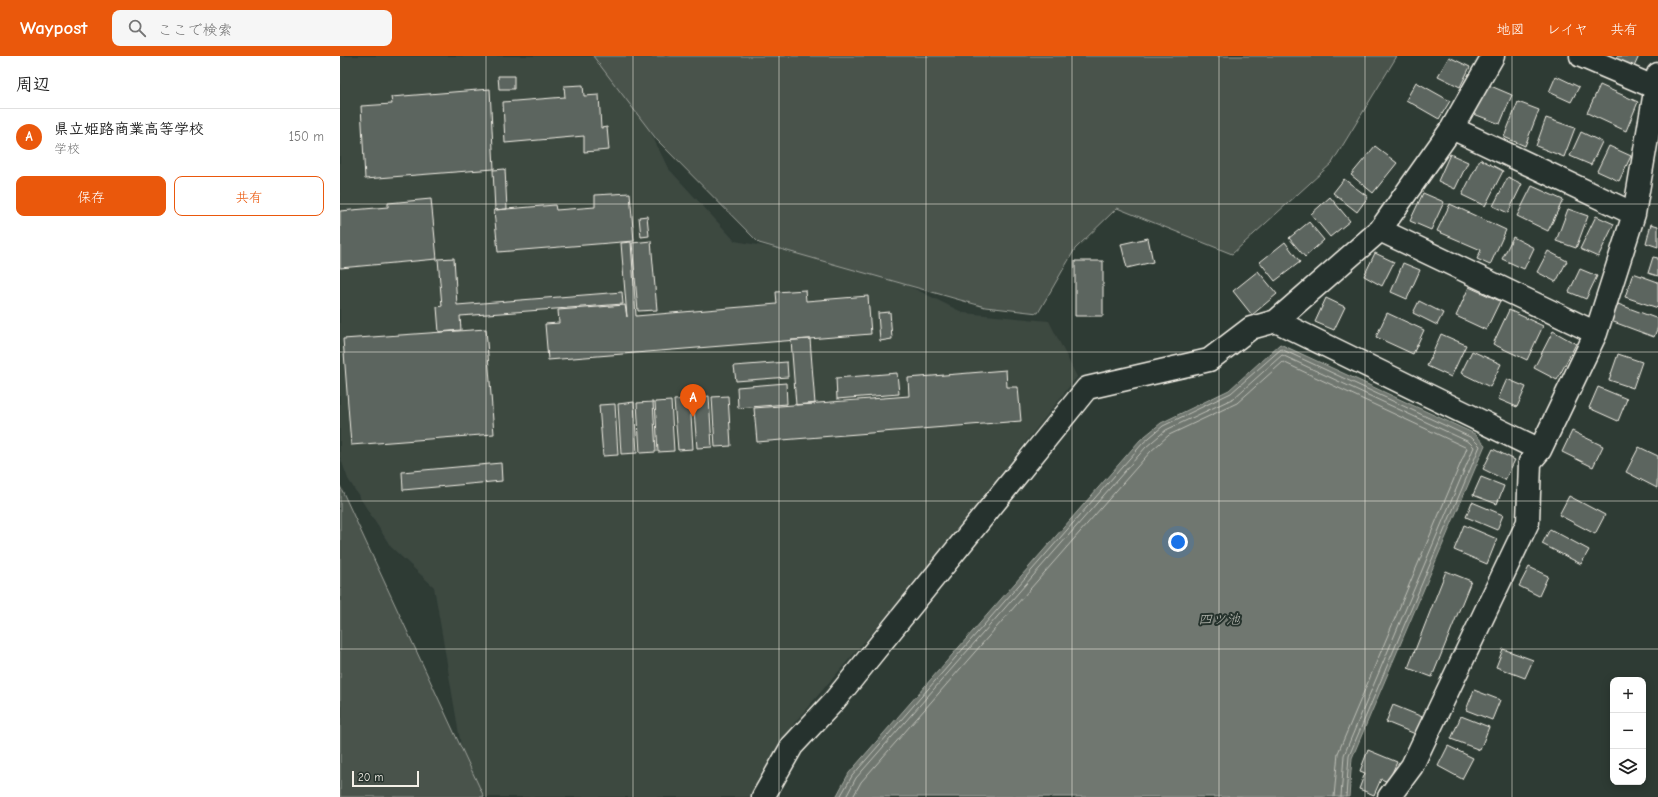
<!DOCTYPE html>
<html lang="ja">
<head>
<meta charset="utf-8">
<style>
	body { margin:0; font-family:"Comic Neue","Klee One",sans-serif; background:#f6f6f6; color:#222 }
	.controls { position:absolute; right:12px; bottom:12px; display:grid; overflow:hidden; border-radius:8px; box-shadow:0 2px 10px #0003 }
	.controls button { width:36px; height:36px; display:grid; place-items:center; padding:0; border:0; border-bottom:1px solid #e0e0e0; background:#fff; color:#222; font:20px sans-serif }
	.scale { position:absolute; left:12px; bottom:10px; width:67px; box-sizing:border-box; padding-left:4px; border:2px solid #f4f1e8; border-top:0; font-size:11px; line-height:14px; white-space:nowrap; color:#f4f1e8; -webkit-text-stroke:3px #26332d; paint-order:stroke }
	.you { position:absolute; left:838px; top:486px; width:14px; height:14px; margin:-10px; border:3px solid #fff; border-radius:50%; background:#1a73e8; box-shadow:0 0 0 6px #1a73e833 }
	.badge { display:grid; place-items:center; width:26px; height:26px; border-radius:50%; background:#ea580c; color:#fff; font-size:13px; font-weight:700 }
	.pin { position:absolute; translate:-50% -33px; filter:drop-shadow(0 1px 2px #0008) }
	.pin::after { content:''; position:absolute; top:21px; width:14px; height:12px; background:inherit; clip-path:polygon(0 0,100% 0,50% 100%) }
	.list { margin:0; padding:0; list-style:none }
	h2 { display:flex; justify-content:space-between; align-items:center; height:52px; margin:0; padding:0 16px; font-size:17px }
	h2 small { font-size:13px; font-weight:400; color:#767676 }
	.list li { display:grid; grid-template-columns:26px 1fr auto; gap:12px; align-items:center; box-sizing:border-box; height:56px; padding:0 16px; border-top:1px solid #e0e0e0 }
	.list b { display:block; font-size:15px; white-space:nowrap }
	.list p { margin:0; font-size:13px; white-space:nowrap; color:#767676 }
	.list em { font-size:13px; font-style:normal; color:#767676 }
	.actions { display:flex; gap:8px; padding:12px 16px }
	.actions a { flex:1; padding:9px 0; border:1px solid #ea580c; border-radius:8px; text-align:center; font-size:14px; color:#ea580c }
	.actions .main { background:#ea580c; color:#fff }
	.icon { flex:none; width:22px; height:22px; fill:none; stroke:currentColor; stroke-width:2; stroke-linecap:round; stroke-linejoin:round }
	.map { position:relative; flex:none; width:1318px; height:741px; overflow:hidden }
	header { display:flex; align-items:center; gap:24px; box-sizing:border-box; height:56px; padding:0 20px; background:#ea580c; color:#fff }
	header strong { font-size:19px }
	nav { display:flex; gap:22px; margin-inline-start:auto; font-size:14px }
	.search { width:280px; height:36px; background:#f6f6f6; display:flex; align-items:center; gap:10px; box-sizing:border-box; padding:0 14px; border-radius:8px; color:#767676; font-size:15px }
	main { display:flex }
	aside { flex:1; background:#fff }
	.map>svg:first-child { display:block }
	.built { fill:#3c4841 }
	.green { fill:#48524c; stroke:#9ea29a }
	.water { fill:#6f7770; stroke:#a4a8a0 }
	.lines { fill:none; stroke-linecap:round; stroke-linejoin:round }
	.shore { stroke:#bfc0b8; stroke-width:1 }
	.building { fill:#5c655e; stroke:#f4f1e8 }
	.street-casing { stroke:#f4f1e8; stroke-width:25 }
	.street { stroke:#26332d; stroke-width:22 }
	.grid { fill:none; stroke:#f4f1e8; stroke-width:1; stroke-opacity:0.55 }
	.labels { text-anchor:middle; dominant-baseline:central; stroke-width:4; stroke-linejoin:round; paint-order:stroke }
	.water-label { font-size:14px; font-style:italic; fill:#b8bab2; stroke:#26332d }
</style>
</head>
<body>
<header>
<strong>Waypost</strong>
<div class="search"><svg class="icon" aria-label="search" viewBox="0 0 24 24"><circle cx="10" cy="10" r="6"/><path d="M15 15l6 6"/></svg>ここで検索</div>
<nav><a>地図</a><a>レイヤ</a><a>共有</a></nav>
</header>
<main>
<aside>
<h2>周辺<small></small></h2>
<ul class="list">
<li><span class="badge">A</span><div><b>県立姫路商業高等学校</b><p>学校</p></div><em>150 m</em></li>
</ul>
<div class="actions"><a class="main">保存</a><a>共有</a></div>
</aside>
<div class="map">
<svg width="1318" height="741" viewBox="0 0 1318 741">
	<rect width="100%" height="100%" fill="#2e3b34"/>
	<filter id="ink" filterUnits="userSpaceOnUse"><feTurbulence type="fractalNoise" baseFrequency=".025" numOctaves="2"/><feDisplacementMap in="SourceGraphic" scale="8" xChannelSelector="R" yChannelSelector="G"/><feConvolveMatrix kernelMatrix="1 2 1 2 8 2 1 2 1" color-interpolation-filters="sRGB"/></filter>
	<g filter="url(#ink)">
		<path class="built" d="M0 0H273L328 112 395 185 493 202 561 226 624 257 709 265 737 321 576 526 455 666 413 736 412 741H138L123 702 94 531 51 491 8 423 0 401Z"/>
		<path class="green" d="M253 0H1057L992 107 892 198 777 152 735 193 698 257 645 251 419 187 317 84Z
			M0 430 144 741H0Z"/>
		<path class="water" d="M940 288 1135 378 1145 389 1012 702 1009 741H496L509 717 800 384 821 367 889 334Z"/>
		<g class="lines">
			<path class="shore" d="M500 741 512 720 803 387 823 370 891 337 941 293 1132 382 1140 390 1009 700 1006 741
				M506 741 516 722 806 391 826 374 894 342 942 299 1129 386 1134 391 1004 699 1001 741
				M513 741 521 726 811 395 829 379 897 347 943 306 1127 392 998 697 994 741"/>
		</g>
		<path class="building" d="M1277 0H1299L1293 13 1275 5Z
			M1109 1 1130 11 1120 31 1098 20Z
			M158 20H174V33H159Z
			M1216 20 1239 31 1231 46 1209 36Z
			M1076 26 1110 45 1099 63 1066 44Z
			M1146 28 1172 39 1160 68 1134 58Z
			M243 29 244 40 259 39 261 72 267 71 269 94 244 96V80L165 87 163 46 225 41 224 30Z
			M1260 29 1298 46 1286 75 1247 57Z
			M150 33 154 113 25 123 21 50 52 48 51 41Z
			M1178 46 1199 54 1185 90 1164 81Z
			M1206 62 1235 72 1224 101 1196 90Z
			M1241 76 1262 86 1251 109 1230 100Z
			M1035 90 1057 107 1033 137 1011 119Z
			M1269 90 1291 100 1279 125 1257 115Z
			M1110 98 1128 106 1115 133 1098 125Z
			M1140 103 1163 115 1145 150 1122 139Z
			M165 113 167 153 155 154 153 114Z
			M1168 121 1182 128 1168 157 1153 150Z
			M1004 123 1028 141 1017 156 993 137Z
			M1192 130 1223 144 1208 175 1177 160Z
			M290 137 294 185 158 196 154 154 215 149 216 154 255 151V139Z
			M1083 137 1104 146 1091 174 1070 165Z
			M990 141 1010 165 990 181 971 158Z
			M91 143 97 203 0 212V155L48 151V147Z
			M1110 148 1166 174 1150 209 1137 203 1141 194 1097 175Z
			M1228 153 1248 160 1236 192 1216 185Z
			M307 160 309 180 301 181 299 161Z
			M1256 160 1274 168 1258 201 1240 193Z
			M969 166 984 184 965 201 949 182Z
			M1311 168 1318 170V191L1306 187Z
			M1173 181 1194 192 1184 213 1162 203Z
			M808 182 813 206 787 212 781 188Z
			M311 185 317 254 298 255 292 187Z
			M291 186 296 260 437 248 436 236 465 234 466 245 528 240 531 278 208 304 205 268 219 267 218 254 285 249 287 261 281 187Z
			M945 186 960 206 935 225 920 206Z
			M1208 195 1227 205 1216 226 1197 216Z
			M1035 197 1054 206 1042 230 1024 220Z
			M1313 201 1318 202V220L1308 217Z
			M114 202 117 249 282 236 283 248 120 260 121 274 99 276 97 251 102 250 98 203Z
			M735 205H763V260H735Z
			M1063 207 1080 214 1067 243 1051 236Z
			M1240 213 1257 220 1246 243 1229 236Z
			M918 215 937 238 912 259 893 235Z
			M1293 217 1318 226V252L1285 241Z
			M1129 231 1160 245 1146 274 1116 260Z
			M986 242 1005 251 994 274 975 266Z
			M1079 245 1103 257 1097 269 1073 257Z
			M1278 248 1318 263V271L1314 281 1271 265Z
			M1169 254 1203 270 1187 304 1153 288Z
			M550 256 552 283 540 285 538 257Z
			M1047 257 1084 274 1073 298 1036 281Z
			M146 273 154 378 11 389 3 283Z
			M1213 275 1236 288 1217 324 1194 312Z
			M1101 278 1126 289 1111 321 1087 310Z
			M470 283 475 348 456 349 451 284Z
			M1132 295 1161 308 1150 331 1121 317Z
			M1278 298 1302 306 1293 332 1269 324Z
			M447 306 448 321 396 325 394 310Z
			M666 314 667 331H678L681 365 417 386 414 352 569 340 568 322Z
			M557 317 559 338 497 343 496 322Z
			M1167 323 1186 331 1177 351 1158 343Z
			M446 327 447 348 398 352 397 331Z
			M1258 331 1287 343 1278 365 1249 352Z
			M369 340 372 391 357 392 353 342Z
			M388 340 391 390 375 391 372 341Z
			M350 343 353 393 338 394 334 344Z
			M331 345 334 395 318 396 315 346Z
			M294 346 297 397 281 398 278 348Z
			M313 346 316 396 300 397 297 347Z
			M275 348 278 399 263 400 259 349Z
			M1232 375 1263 390 1253 411 1222 396Z
			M1299 391 1318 400 1317 432 1286 416Z
			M1153 393 1175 404 1165 424 1143 413Z
			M161 407 162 425 63 434 62 416Z
			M1141 421 1164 430 1157 448 1133 439Z
			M1229 440 1265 459 1255 478 1219 459Z
			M1132 446 1163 459 1157 474 1126 461Z
			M1124 469 1157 483 1147 508 1114 494Z
			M1210 473 1249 494 1241 508 1202 488Z
			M1189 511 1208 520 1199 540 1179 530Z
			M1106 515 1131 525 1092 621 1068 612Z
			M1163 593 1193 604 1185 622 1156 611Z
			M1134 634 1160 644 1152 664 1126 654Z
			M1053 649 1085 662 1078 679 1046 666Z
			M1121 660 1149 671 1140 694 1111 683Z
			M1108 690 1133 702 1122 723 1098 710Z
			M1028 694 1057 706 1048 726 1041 723 1034 739 1019 733 1025 717 1020 715Z"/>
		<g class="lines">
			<defs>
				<path id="street" d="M1241 0 1316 32
					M1112 72 1294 158
					M1040 174 1256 277
					M936 265 1200 394
					M423 741 452 690 495 644 747 332 869 304 911 272 936 265 1040 174 1112 72 1153 0
					M1049 741 1072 710 1188 466 1190 406 1200 394 1256 277 1294 158 1318 18"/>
			</defs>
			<use href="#street" class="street-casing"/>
			<use href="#street" class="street"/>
		</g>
	</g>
	<path class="grid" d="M146 0V741M293 0V741M439 0V741M586 0V741M732 0V741M879 0V741M1025 0V741M1172 0V741M0 148H1318M0 296H1318M0 445H1318M0 593H1318"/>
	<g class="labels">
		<g class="water-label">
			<text x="879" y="563">四ツ池</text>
		</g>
	</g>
</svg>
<div class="controls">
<button>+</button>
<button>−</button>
<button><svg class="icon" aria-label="layers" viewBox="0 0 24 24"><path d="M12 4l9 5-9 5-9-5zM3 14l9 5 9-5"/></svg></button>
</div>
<div class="scale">20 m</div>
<div class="you"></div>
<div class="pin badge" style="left:353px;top:361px">A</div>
</div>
</main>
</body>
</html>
